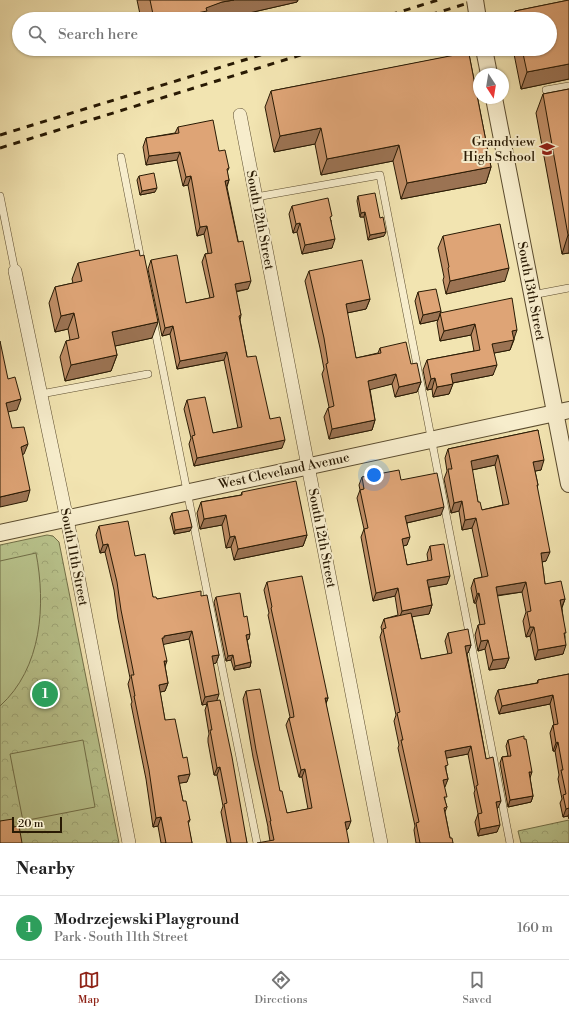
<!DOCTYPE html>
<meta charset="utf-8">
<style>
:root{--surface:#fff;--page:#f2f2f2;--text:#222;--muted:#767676;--line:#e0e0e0;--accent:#8f2418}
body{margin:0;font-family:"Libre Bodoni",serif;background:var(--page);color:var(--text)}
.compass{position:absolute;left:473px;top:68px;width:36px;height:36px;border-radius:50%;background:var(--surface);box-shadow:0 1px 3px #0004;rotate:168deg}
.scale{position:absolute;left:12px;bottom:10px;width:50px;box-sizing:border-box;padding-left:4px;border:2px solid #291a04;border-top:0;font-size:11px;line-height:14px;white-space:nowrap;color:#291a04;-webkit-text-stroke:3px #f7edcc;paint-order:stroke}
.you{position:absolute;left:374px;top:475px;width:14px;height:14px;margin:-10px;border:3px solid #fff;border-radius:50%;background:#1a73e8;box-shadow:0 0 0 6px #1a73e833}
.badge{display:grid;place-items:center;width:26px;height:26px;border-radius:50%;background:var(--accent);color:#fff;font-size:13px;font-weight:700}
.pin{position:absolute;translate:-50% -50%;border:2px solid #fff;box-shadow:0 1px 4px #0006}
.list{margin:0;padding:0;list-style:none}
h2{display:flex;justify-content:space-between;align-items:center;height:52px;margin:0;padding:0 16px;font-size:17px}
h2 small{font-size:13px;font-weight:400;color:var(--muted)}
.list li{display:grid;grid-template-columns:26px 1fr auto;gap:12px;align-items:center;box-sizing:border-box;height:64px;padding:0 16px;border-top:1px solid var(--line)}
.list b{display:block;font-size:15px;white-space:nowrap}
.list p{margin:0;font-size:13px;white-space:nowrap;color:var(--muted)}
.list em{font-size:13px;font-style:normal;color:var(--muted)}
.icon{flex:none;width:22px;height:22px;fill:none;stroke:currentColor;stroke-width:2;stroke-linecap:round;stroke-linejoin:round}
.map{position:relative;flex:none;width:569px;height:843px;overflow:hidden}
.search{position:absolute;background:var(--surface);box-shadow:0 1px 3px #0004;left:12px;right:12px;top:12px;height:44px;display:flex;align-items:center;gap:10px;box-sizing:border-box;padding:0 14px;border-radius:22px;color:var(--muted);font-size:15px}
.sheet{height:116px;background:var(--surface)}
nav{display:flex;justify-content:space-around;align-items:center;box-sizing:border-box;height:56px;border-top:1px solid var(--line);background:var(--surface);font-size:11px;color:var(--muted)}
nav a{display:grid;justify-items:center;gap:2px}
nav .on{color:var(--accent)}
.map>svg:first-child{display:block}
.forest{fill:url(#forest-crowns);stroke:#716f48}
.pitch{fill:#b9c48d;stroke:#716f48}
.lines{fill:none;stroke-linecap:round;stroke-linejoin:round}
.service-casing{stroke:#5b4c2f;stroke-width:8}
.minor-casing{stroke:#5b4c2f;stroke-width:14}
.tertiary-casing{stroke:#5b4c2f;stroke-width:18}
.service{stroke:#f7edcc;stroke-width:7}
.minor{stroke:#f7edcc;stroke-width:13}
.tertiary{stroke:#f7edcc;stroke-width:16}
.rail{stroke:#291a04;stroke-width:3;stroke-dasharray:7 7;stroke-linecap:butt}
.tertiary-bridge-casing{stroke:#5b4c2f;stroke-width:18;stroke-linecap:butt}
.tertiary-bridge{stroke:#f7edcc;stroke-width:16}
.wall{fill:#bf8d65;stroke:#291a04;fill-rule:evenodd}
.shaded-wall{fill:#9b7353;stroke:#291a04}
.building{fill:#dea476;stroke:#291a04;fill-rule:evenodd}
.labels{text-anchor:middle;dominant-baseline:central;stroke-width:4;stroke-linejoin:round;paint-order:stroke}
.poi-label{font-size:13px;fill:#291a04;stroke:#f7edcc;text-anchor:end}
.street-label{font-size:13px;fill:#291a04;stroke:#f7edcc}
</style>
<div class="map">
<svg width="569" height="843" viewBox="0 0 569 843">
<defs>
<pattern id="forest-crowns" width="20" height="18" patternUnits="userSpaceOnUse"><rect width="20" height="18" fill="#b9c48d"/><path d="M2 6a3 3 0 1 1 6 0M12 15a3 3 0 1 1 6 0" fill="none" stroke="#9fa878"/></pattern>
</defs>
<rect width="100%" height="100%" fill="#f2e4b1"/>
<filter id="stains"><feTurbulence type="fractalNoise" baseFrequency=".005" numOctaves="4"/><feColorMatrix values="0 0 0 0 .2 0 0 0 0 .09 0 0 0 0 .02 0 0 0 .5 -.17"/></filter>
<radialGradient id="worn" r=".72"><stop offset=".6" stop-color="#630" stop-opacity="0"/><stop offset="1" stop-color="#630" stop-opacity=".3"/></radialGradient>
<g class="forest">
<polygon points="47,535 53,536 59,542 119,843 0,843 0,545"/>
<polygon points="569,820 569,843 521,843 518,831"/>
</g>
<g class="pitch">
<path d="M36,553C46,605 42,668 0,706V561Z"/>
<polygon points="83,740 95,807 23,821 10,754"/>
</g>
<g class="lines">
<g class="service-casing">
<g id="service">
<polyline points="546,90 569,86"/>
<polyline points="121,157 142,265"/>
<polyline points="0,196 15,271"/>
<polyline points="256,197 380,175 510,843"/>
<polyline points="532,295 569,288"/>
<polyline points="153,320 257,843"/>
<polyline points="41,394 148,374"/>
</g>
</g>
<g class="minor-casing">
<g id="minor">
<polyline points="240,115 381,843"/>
<polyline points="15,271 70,534 129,843"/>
</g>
</g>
<g class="tertiary-casing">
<g id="tertiary">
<polyline points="484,49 489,74"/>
<polyline points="494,98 569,484"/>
<polyline points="0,533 569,410"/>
</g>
</g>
<use href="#service" class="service"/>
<use href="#minor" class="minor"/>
<use href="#tertiary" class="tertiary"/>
<g class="rail">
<polyline points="377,19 438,0"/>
<polyline points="417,19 478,0"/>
<polyline points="0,135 280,49"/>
<polyline points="0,148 320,49"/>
</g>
<g class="tertiary-bridge-casing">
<polyline id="tertiary-bridge" points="475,0 478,19"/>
</g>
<use href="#tertiary-bridge" class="tertiary-bridge"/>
</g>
<g class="wall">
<polygon points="137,0 298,0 297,2 249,13 248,17 239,19 141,19"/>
<polygon points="569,0 569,79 521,89 513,49 550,49 550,19 512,19 515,11"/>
<polygon points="445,49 468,49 491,167 486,183 401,199 393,161 321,175 315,144 274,152 265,107 271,91 447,57"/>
<polygon points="569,89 569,253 562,254 536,113 543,94"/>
<polygon points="178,127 219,151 229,168 227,172 229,180 227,187 248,289 236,292 241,315 240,320 247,357 270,419 282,448 194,466 189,444 191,438 184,409 187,400 213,433 238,428 224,360 177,369 170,334 162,336 148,269 151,260 186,303 210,298 202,262 205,254 208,253 204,234 197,236 188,185 183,186 177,160 146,165 143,147 146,138 175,133"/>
<polygon points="139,176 155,192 140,195 137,180"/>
<polygon points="358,196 384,236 368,240 364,217 360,217 357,201"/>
<polygon points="292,206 331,220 332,248 302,254 297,232 293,233 289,214"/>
<polygon points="443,236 505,281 446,294 443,280 444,277 438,248"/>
<polygon points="78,263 152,338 115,346 117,355 111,371 65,381 60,357 66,341 70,340 68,329 55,332 49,303 55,287 73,283 72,279"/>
<polygon points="309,271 370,299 366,309 347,313 356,358 378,353 380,348 411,364 421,382 417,392 395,397 392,384 370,389 375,420 372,430 329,439 324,417 328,408 329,407 322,374 324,369 320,348 305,281"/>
<polygon points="418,292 441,311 438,320 420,324 415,301"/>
<polygon points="440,313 514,338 514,340 510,350 494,353 493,375 453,383 449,394 433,397 432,389 427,390 423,370 427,360 474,351 471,335 440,341 437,323"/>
<path d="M538,430L541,470L535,471L538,485L537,488L546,561L542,562L545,584L565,599L562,608L565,637L563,654L535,660L530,636L526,637L523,621L526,612L522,592L497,596L509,658L505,668L489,670L485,649L478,651L475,635L478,625H480L476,603H474L471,588L474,579L482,577L472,528L462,530L459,511L451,513L444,479L447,471L445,458L448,449ZM495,465L503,505L482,510L478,502L472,470Z"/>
<polygon points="362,477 401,480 441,515 407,523 407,545 403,546 407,565 428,561 427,554 430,546 447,584 429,587 432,605 429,614 412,616 421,659 448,654 445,641 448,633 471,645 468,653 467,653 486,759 498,808 497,808 497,832 478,836 475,822 478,814 474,793 475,790 468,754 446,758 446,770 448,779 444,787 445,801 447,807 445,812 450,838 453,843 416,843 414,830 415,826 398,748 399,745 394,721 396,715 380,637 382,631 381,627 384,619 398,615 395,596 373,601 361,537 364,529 357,498 360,490 359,485"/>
<polygon points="242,492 307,535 303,546 234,560 231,547 226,548 222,525 200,529 197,513 201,502 241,495"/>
<polygon points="172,513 190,531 174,534 170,518"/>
<polygon points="99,526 135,556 153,597 157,599 201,596 219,655 216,663 213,664 216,701 247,843 227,843 221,812 223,806 217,775 214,775 208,742 208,738 209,734 205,710 207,704 202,705 189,639 163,644 165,666 168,683 165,691 160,692 165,720 187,782 179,783 183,801 190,820 188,824 192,843 161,843 158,826 153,827 146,779 131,704 132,702 128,684 130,678 118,619 114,590 105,552 100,553 96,535"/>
<polygon points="267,582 328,698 326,704 348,829 270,841 268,829 268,827 253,757 243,699 246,691 280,791 287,813 308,809 302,777 299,777 286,725 289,718 290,717 268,615 269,613 264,590"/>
<polygon points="216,597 249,639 247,639 251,662 250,667 234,670 231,660 226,661 214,602"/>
<polygon points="569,674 569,819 568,816 563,817 560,803 562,799 558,779 559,775 555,751 553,751 550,733 553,725 554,725 550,704 499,714 495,698 498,690 537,683 538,680"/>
<polygon points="508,740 530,778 533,796 531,802 508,807 500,763 502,757 508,756 506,746"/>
</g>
<g class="shaded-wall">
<polygon points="234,0 298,0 297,2 249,13 248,17 239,19 167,19 222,2"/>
<polygon points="569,64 569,79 521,89 527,72"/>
<polygon points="321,128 315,144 274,152 280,136"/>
<polygon points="399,145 393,161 321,175 327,159"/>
<polygon points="180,152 177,160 146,165 149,156"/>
<polygon points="491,167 486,183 401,199 407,183"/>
<polygon points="191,176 188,185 183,186 186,177"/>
<polygon points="229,180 226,188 225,181"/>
<polygon points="157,188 155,192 140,195 142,191"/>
<polygon points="365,212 364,217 360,217 361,213"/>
<polygon points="300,223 297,232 293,233 296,224"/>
<polygon points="207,226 204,234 197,236 200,227"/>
<polygon points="386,232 384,236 368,240 370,235"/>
<polygon points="568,235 569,235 569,253 562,254"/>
<polygon points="335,239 332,248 302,254 305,245"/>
<polygon points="509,268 505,281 446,294 450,281"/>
<polygon points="251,281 248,289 232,292 235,284"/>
<polygon points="370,299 366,309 342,314 346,304"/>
<polygon points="441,311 438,320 420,324 423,315"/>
<polygon points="74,313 68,329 55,332 61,316"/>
<polygon points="158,322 152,338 106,348 112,332"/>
<polygon points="475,324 471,335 440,341 444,331"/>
<polygon points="173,326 170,334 162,336 165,328"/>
<polygon points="517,330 510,350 489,354 492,344 512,331"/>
<polygon points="227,352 224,360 177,369 180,361"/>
<polygon points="117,355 111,371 65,381 71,365"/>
<polygon points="497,365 493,375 447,384 451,374"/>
<polygon points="396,374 392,384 365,391 368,381"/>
<polygon points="435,378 432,389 427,390 431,379"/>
<polygon points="421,382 417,392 395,397 399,387"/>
<polygon points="453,384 449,394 433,397 437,387"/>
<polygon points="21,399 17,410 3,413 6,403"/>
<polygon points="375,420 372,430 329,439 332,429"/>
<polygon points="285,440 282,448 194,466 197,458"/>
<polygon points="28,444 24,454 17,457 21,447"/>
<polygon points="498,455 495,465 467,471 471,461"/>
<polygon points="544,460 541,470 530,472 533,462"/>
<polygon points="30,490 27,501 0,507 0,497"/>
<polygon points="462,501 459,511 451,513 454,503"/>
<polygon points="444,507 441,515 402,524 405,516"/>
<polygon points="226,515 222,525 200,529 204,519"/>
<polygon points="476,518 472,528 462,530 465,520"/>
<polygon points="192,527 190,531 174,534 175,530"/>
<polygon points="307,535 303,546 234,560 238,549"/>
<polygon points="235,536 231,547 226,548 230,537"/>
<polygon points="410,537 407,545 399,547 402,539"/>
<polygon points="108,544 105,552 100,553 103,545"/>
<polygon points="550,552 546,561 537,563 541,553"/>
<polygon points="450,576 447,584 424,588 427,580"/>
<polygon points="526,582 522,592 492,596 496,587"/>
<polygon points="398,588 395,596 373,601 376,593"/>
<polygon points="479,593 476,603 474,603 477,594"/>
<polygon points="565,599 561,609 560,600"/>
<polygon points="432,605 429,614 399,619 402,611"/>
<polygon points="530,627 534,627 530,636 526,637"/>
<polygon points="192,631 189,639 161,645 162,638 164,636"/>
<polygon points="250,634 249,639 245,640 246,635"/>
<polygon points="488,640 485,649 478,651 481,641"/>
<polygon points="471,645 468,653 462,654 465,646"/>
<polygon points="566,645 563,654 535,660 538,650"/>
<polygon points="219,655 216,663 209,665 212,656"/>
<polygon points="233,655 231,660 226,661 228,656"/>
<polygon points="509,658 505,668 489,670 493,660"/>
<polygon points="164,661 167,661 164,669"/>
<polygon points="251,662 250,667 234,670 235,666"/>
<polygon points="168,683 165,691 156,693 159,685"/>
<polygon points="219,694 216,703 207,702 207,704 202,705 205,697"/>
<polygon points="553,695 550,704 499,714 502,706"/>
<polygon points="325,698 328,698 325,705"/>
<polygon points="558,742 555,751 553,751 556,743"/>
<polygon points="471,746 468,754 442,759 445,751"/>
<polygon points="220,767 217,775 214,775 217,768"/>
<polygon points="305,769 302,777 299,777 301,770"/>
<polygon points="529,772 532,772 530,778 526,779"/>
<polygon points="190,774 187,782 175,784 178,776"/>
<polygon points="448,779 445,787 440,788 443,780"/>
<polygon points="533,796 531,802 508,807 510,800"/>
<polygon points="501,801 498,808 493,809 496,802"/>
<polygon points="569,808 569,814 568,816 563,817 566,809"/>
<polygon points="161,817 158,826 153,827 156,818"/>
<polygon points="351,821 348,829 342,830 345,822"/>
<polygon points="500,825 497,832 478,836 480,829"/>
</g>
<g class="building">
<polygon points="150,0 234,0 222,2 206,8 207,11 167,19 154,19"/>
<polygon points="569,0 569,64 527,72 522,49 550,49 550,19 516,19 515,11"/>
<polygon points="454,49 468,49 491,167 407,183 399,145 327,159 321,128 280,136 271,91 455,55"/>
<polygon points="569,89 569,235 568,235 543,94"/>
<polygon points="213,120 219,151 225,150 229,168 227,169 229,180 225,181 238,242 243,241 251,281 235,284 241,315 239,316 247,357 256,356 270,419 280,417 285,440 197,458 192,436 195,435 187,400 205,397 213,433 242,427 227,352 180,361 173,326 165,328 151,260 177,255 186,303 214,297 205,254 212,253 207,226 200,227 191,176 186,177 180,152 149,156 146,138 179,133 178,127"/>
<polygon points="154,173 157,188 142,191 139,176"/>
<polygon points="375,193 380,218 383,217 386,232 370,235 365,212 361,213 358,196"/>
<polygon points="328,198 332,216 330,217 335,239 305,245 300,223 296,224 292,206"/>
<polygon points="500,224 509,268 450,281 448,268 449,267 443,236"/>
<polygon points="139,250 140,256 144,255 158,322 112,332 117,355 71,365 66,341 79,338 74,313 61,316 55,287 82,281 78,263"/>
<polygon points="362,260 370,299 346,304 356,358 381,353 380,348 406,342 411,364 417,363 421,382 399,387 396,374 368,381 375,420 332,429 328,408 334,406 326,364 328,363 324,338 309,271"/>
<polygon points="436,289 441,311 423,315 418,292"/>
<polygon points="512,298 517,330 512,331 514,340 492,344 497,365 451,374 453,384 437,387 435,378 431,379 427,360 480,350 475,324 444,331 440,313"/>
<polygon points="0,341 8,379 15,377 21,399 6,403 12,428 24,427 28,444 21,447 30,490 0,497"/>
<path d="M538,430L544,460L533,462L538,485H537L550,552L541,553L545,584L561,581L565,599L560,600L566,633H564L566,645L538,650L534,627H530L527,612L531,611L526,582L496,587L509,658L493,660L488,640L481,641L478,625L485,624L479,593L477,594L474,579L488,576L476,518L465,520L462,501L454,503L448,469H452L448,449ZM498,455L509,504L482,510L480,502H478L471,461Z"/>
<polygon points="399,470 401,480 437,473 444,507 405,516 410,537 402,539 407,565 432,560 430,546 444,544 450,576 427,580 432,605 402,611 398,588 376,593 364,529 368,528 360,490 364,489 362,477"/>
<polygon points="296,481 307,535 238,549 235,536 230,537 226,515 204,519 201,502 242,495 242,492"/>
<polygon points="188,510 192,527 175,530 172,513"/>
<polygon points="128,521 135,556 145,554 153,597 156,597 157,599 201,591 201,596 207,595 219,655 212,656 219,694 205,697 192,631 164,636 164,638 162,638 167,661 164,661 168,683 159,685 165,720 175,719 183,758 187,757 190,774 178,776 183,801 186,801 190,820 188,821 192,843 165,843 166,843 161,817 156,818 149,770 134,696 135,696 131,675 134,675 121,610 117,582 108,544 103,545 99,526"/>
<polygon points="302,576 328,698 325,698 351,821 345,822 349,843 257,843 274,840 270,821 271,821 256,750 246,691 260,689 280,791 282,791 287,813 312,808 305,769 301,770 289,718 294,717 293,710 271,608 272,607 267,582"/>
<polygon points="240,593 244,617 247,616 250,634 246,635 251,662 235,666 233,655 228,656 216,597"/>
<polygon points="411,613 421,659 452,653 448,633 468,629 471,645 465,646 486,759 493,757 501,801 496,802 500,825 480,829 478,814 482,813 476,786 478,785 471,746 445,751 448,765 445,766 448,779 443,780 447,797 444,797 447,807 444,808 450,838 452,838 453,843 420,843 416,823 419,822 401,740 403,740 397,713 400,712 383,629 386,628 384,619"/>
<polygon points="569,674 569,808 566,809 563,795 566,794 561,770 563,770 558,742 556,743 553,725 558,724 553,695 502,706 498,690 538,683 538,680"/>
<polygon points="220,700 232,757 247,843 231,843 224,804 227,803 220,767 217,768 211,735 210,730 212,730 207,702"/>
<polygon points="524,736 524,739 526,739 532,772 529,772 533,796 510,800 502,757 511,756 508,740"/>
<polygon points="13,819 14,827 19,826 22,843 0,843 0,821"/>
</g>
<defs>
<g id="school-bare" transform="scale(1.2)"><path d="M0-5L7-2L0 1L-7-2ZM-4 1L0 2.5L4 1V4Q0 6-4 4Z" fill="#8f2418" stroke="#f7edcc" stroke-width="2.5" paint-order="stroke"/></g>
</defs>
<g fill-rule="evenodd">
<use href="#school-bare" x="547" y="149"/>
</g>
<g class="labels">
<g class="poi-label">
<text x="535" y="142">Grandview<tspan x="535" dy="15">High School</tspan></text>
</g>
<g class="street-label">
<text transform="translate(260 220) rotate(79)">South 12th Street</text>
<text transform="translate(531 291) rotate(79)">South 13th Street</text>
<text transform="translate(284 471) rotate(-12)">West Cleveland Avenue</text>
<text transform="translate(322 538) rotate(79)">South 12th Street</text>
<text transform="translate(74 557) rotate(79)">South 11th Street</text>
</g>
</g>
<rect width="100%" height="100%" filter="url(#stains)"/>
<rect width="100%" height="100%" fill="url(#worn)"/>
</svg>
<svg class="compass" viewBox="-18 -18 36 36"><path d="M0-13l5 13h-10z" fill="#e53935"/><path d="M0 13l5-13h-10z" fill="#767676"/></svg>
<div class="scale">20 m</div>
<div class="you"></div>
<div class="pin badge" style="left:45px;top:694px;background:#2e9e5b">1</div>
<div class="search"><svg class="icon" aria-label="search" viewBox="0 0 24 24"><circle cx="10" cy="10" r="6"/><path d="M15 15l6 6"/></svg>Search here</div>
</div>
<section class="sheet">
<h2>Nearby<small></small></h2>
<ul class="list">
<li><span class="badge" style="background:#2e9e5b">1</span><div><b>Modrzejewski Playground</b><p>Park · South 11th Street</p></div><em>160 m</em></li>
</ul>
</section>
<nav>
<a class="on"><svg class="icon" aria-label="map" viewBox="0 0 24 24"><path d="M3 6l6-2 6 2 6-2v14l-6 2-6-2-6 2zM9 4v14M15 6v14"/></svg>Map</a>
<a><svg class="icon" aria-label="directions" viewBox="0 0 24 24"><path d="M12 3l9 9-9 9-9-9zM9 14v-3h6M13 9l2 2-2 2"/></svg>Directions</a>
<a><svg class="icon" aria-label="saved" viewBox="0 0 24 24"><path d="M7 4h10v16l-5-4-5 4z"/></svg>Saved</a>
</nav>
